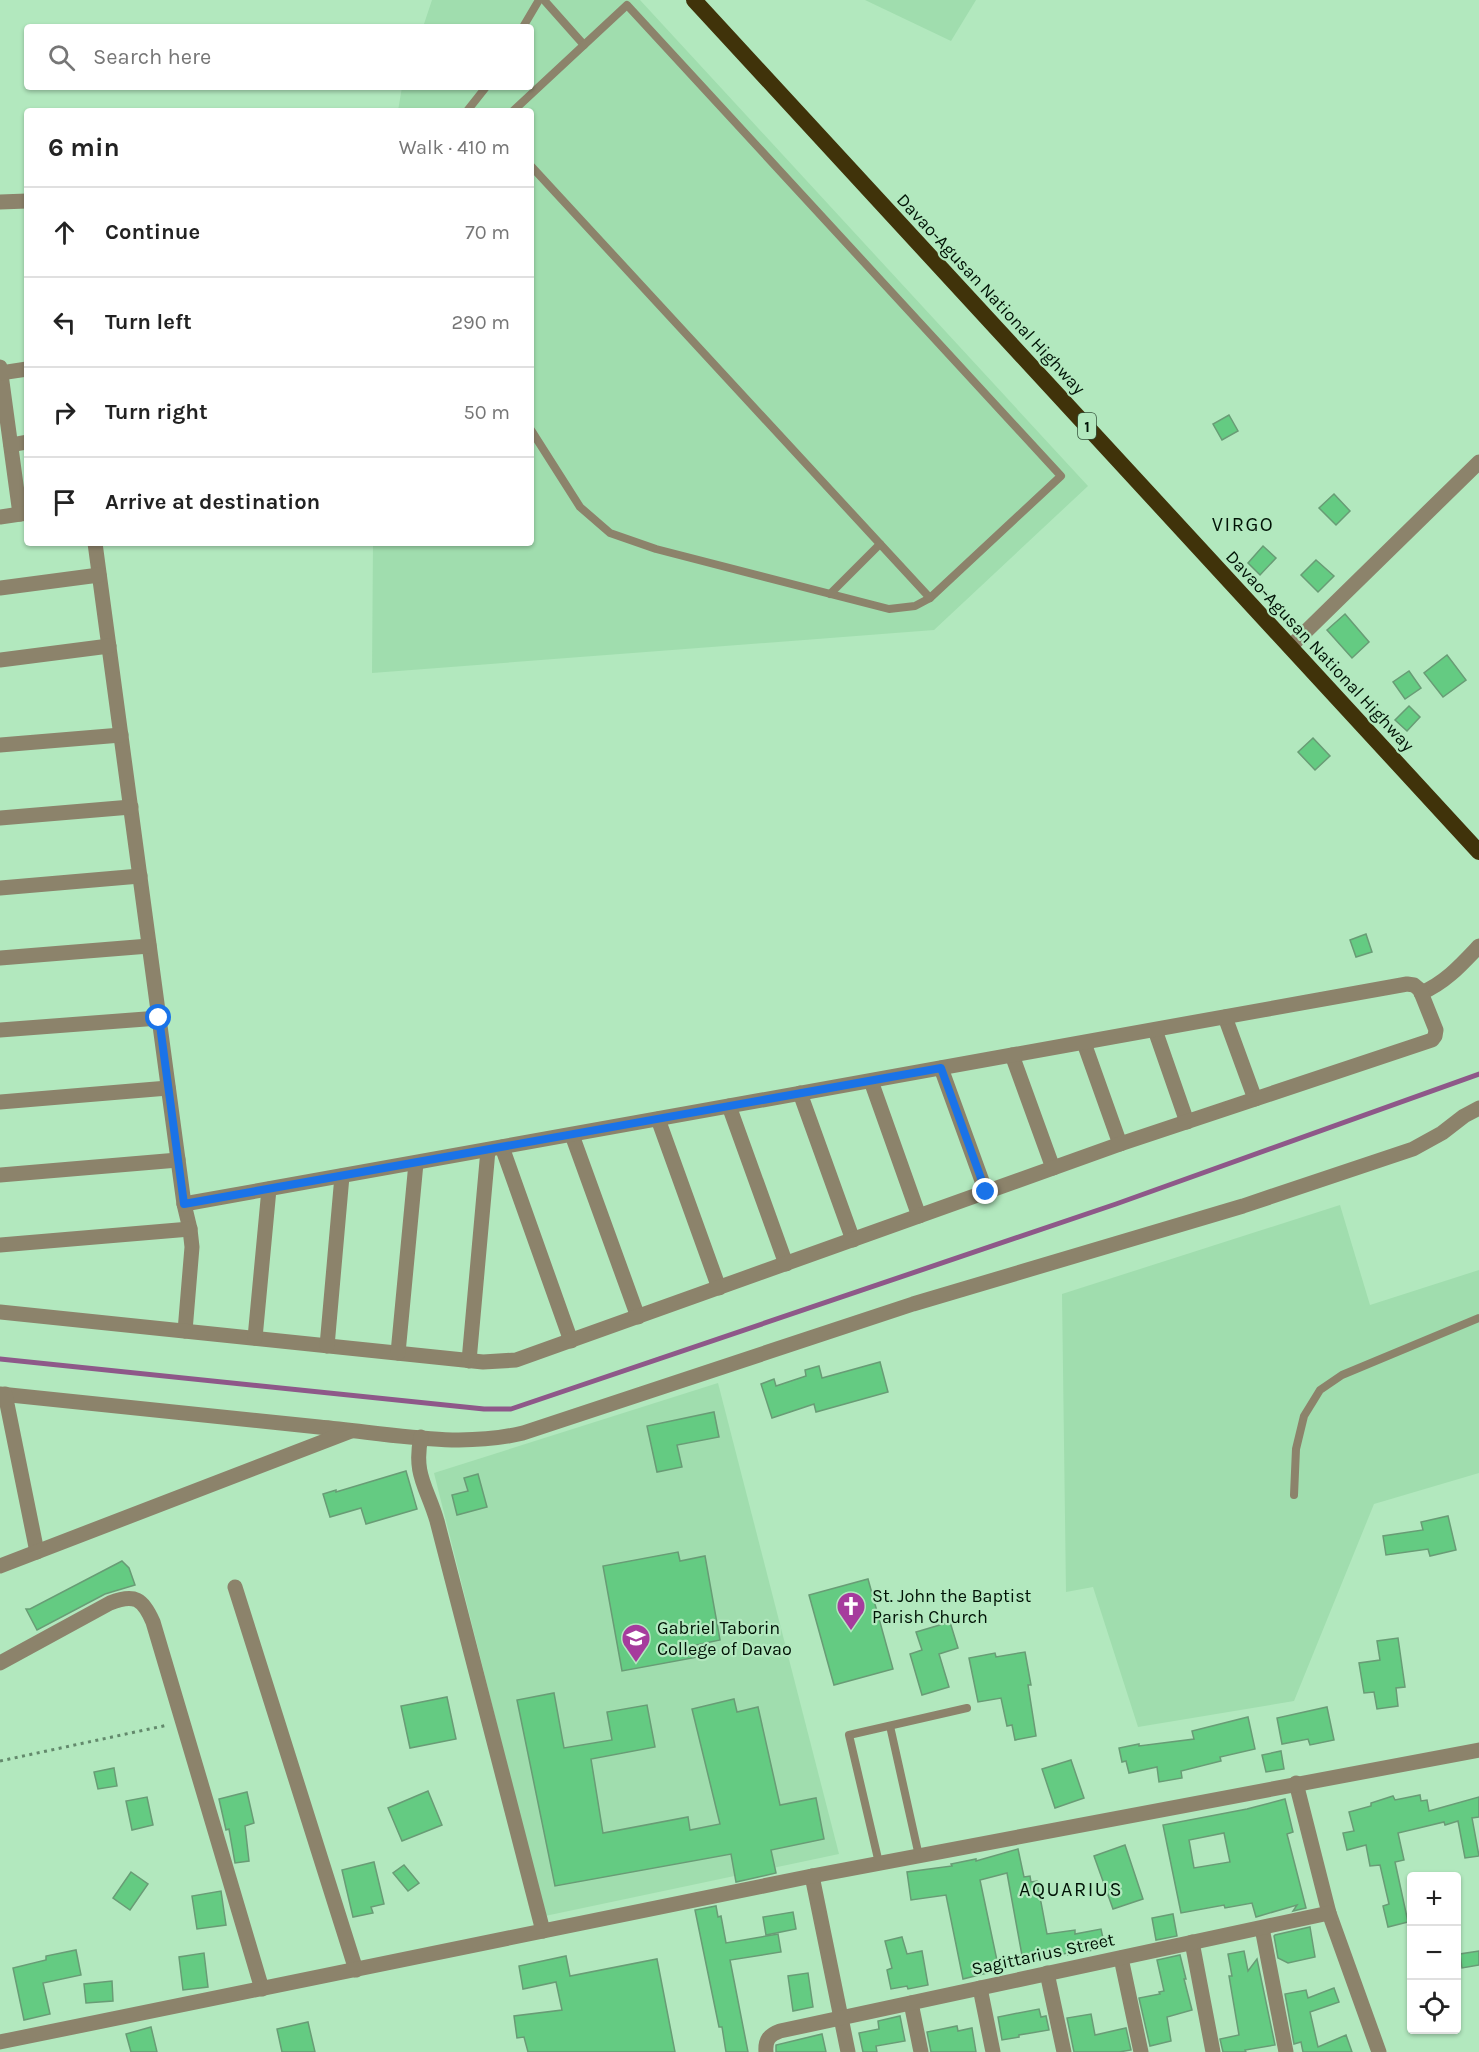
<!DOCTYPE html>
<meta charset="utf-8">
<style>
:root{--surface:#fff;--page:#f2f2f2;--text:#222;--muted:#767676;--line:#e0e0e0}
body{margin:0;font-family:Karla,sans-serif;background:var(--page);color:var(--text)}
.controls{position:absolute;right:18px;bottom:18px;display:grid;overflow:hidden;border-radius:6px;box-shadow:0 2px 4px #0004}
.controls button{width:54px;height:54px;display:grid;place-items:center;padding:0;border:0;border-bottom:2px solid var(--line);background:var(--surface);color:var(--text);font:30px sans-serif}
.stop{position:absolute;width:18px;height:18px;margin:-14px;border:4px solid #1a73e8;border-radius:50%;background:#fff}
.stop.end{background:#1a73e8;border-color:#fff;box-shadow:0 2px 6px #0008}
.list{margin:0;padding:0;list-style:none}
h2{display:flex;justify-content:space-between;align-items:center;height:78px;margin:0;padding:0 24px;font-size:26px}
h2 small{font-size:20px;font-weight:400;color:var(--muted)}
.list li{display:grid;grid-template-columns:39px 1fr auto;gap:18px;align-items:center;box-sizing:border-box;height:90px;padding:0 24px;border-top:2px solid var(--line)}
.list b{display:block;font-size:22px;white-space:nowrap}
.list em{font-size:20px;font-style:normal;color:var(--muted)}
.icon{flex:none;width:33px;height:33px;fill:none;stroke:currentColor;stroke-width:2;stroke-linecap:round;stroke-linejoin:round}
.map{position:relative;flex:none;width:1479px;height:2052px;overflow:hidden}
.search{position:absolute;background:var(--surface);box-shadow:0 2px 4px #0004;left:24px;top:24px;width:510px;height:66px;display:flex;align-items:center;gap:15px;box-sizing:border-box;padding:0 21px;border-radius:6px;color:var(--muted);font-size:22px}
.panel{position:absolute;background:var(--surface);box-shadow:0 2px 4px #0004;left:24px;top:108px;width:510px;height:438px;border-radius:6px}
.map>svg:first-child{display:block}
.built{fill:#a0ddae}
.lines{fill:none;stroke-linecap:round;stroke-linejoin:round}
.stream{stroke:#8e5889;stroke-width:5}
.building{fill:#64cb82;stroke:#689c75;stroke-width:1.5;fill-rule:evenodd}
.path{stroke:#63896c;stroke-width:3;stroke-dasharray:3 4.5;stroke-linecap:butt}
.service{stroke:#8c836b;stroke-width:8}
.minor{stroke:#8c836b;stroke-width:15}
.trunk{stroke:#40330a;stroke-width:16}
.route{stroke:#1a73e8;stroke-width:8}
.labels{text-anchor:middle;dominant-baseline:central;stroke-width:4.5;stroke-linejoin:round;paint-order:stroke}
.shield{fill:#b2e8be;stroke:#36533d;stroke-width:1.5}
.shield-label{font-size:16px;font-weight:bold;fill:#011306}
.street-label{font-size:18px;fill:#011306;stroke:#b2e8be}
.poi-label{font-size:18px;fill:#011306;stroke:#b2e8be;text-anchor:start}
.neighbourhood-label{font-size:20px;letter-spacing:1.5px;fill:#011306;stroke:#b2e8be}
</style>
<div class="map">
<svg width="1479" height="2052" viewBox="0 0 1479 2052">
<rect width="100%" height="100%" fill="#b2e8be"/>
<g class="built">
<polygon points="432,0 640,0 1088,486 934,630 372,673 373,543 531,543 531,111 398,111 402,87 531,87 531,27 423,27"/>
<polygon points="865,0 976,0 951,41"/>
<polygon points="1340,1205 1370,1305 1479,1270 1479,1473 1374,1504 1294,1701 1138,1727 1093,1587 1066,1592 1062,1294"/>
<polygon points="718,1383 839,1854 545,1916 434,1473"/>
</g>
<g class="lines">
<polyline class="stream" points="0,1359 484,1409 511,1409 1116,1204 1479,1074"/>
</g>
<g class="building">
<polygon points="1229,415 1238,431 1222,440 1213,424"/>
<polygon points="1334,494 1350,511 1336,525 1319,508"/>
<polygon points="1263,546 1276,558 1260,575 1248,563"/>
<polygon points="1316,560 1334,576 1318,592 1301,575"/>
<polygon points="1345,614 1369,642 1352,658 1327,630"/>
<polygon points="1447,655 1466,680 1443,697 1424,673"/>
<polygon points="1409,671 1421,688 1405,699 1393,682"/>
<polygon points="1409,706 1420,717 1407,731 1395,720"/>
<polygon points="1313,738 1330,756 1315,770 1298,752"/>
<polygon points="1366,934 1372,952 1356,957 1350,940"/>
<polygon points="880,1362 888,1392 816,1412 814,1404 772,1418 761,1384 774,1379 776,1386 806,1376 805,1370 819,1366 822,1378"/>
<polygon points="714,1412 719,1437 677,1445 682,1467 657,1472 647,1426"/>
<polygon points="406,1471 417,1509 366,1524 361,1508 330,1517 323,1494 336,1490 336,1492"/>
<polygon points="478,1474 487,1507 457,1515 452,1495 468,1491 464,1478"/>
<polygon points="1448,1516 1456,1550 1430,1556 1428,1549 1386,1555 1383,1536 1423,1530 1421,1522"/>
<polygon points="678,1552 680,1561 705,1556 720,1640 696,1645 698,1657 622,1671 603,1566"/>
<polygon points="122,1561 129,1568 135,1585 105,1594 37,1630 26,1609 30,1609"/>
<polygon points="868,1579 893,1669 834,1685 809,1595"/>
<polygon points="950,1622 958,1648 939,1654 949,1687 922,1695 910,1654 922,1650 916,1632"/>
<polygon points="1398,1638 1405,1687 1396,1688 1398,1706 1377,1709 1374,1692 1364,1693 1359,1663 1380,1660 1377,1641"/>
<polygon points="1025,1652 1031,1685 1028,1685 1036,1736 1015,1740 1012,1725 1007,1726 1001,1698 978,1702 969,1658 995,1653 996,1657"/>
<polygon points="554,1693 564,1748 612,1740 607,1712 647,1705 655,1747 591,1759 603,1833 688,1817 690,1830 720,1824 692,1709 734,1699 737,1712 758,1707 780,1805 816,1798 824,1839 771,1850 776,1873 736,1882 731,1854 555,1886 517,1700"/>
<polygon points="447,1697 456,1739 410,1748 401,1706"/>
<polygon points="1327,1707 1334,1740 1310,1745 1308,1739 1282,1744 1277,1718"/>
<polygon points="1248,1717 1255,1749 1220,1757 1221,1761 1181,1771 1182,1778 1159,1782 1157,1767 1129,1773 1126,1761 1122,1762 1119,1748 1139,1744 1139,1746 1194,1739 1192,1731"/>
<polygon points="1281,1751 1284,1769 1266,1772 1262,1755"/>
<polygon points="1071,1760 1084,1798 1055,1808 1042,1769"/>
<polygon points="114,1768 117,1786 98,1789 94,1772"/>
<polygon points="428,1791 442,1825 402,1841 388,1808"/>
<polygon points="247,1792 254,1823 245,1826 249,1861 235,1863 229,1829 226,1830 219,1799"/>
<polygon points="1420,1795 1421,1801 1427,1800 1429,1811 1479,1797 1479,1817 1472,1818 1479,1856 1465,1858 1458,1821 1445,1825 1444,1822 1398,1833 1404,1860 1395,1862 1408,1922 1388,1927 1383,1906 1389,1904 1380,1865 1370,1866 1366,1845 1347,1850 1343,1833 1354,1831 1349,1812 1371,1806 1371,1803 1393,1796 1395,1800"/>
<polygon points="147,1797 153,1825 132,1830 126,1801"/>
<path d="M1285,1799L1293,1832L1287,1834L1306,1908L1293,1911L1297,1905L1256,1917L1252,1903L1225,1908L1224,1905L1181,1913L1163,1825L1247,1809ZM1224,1833L1230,1862L1194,1868L1189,1840Z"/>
<polygon points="1125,1845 1143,1899 1113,1909 1094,1856"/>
<polygon points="1018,1849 1024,1877 1030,1876 1031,1882 1037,1881 1047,1934 1075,1930 1075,1934 1101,1929 1105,1947 1084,1952 1083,1949 1068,1955 1068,1953 1023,1961 1007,1873 980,1880 999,1970 963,1979 946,1895 911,1900 907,1872 952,1866 951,1864 976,1859 976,1861"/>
<polygon points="374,1862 384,1904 371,1907 373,1913 353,1917 342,1870"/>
<polygon points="404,1865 419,1883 408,1891 393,1873"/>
<polygon points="131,1872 148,1884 130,1910 113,1898"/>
<polygon points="221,1891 226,1925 197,1929 192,1896"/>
<polygon points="716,1906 718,1917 721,1916 726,1943 778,1934 781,1952 730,1960 748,2052 726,2052 722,2027 719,2027 695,1910"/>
<polygon points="793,1912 796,1929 766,1935 763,1917"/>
<polygon points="1173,1914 1177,1936 1156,1940 1152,1918"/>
<polygon points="1310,1927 1315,1957 1288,1963 1278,1958 1274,1936 1275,1935"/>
<polygon points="902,1937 907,1954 922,1951 928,1985 908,1989 907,1986 891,1989 887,1970 892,1968 885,1941"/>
<polygon points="76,1950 81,1975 43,1983 50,2014 24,2020 13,1968 46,1960 46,1956"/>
<polygon points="1244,1951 1248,1971 1257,1959 1275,2045 1245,2050 1246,2052 1223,2052 1220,2039 1239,2035 1229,1976 1232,1976 1228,1954"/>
<polygon points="1479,1951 1479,1965 1462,1968 1460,1954"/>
<polygon points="204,1953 208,1987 183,1990 179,1957"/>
<polygon points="1180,1955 1186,1979 1184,1979 1192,2010 1167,2017 1171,2041 1150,2046 1139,1998 1160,1994 1159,1992 1164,1991 1157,1960"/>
<polygon points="566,1956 570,1976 657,1959 675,2052 528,2052 524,2037 517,2038 514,2016 562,2010 556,1982 523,1989 519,1966"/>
<polygon points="808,1973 813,2007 793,2011 788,1976"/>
<polygon points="112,1981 113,2001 86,2003 84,1984"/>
<polygon points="1334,1988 1339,2002 1310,2012 1318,2047 1346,2035 1352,2052 1303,2052 1301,2042 1294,2044 1285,1994 1306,1990 1308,1998"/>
<polygon points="1039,2009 1041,2017 1046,2016 1049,2030 1019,2035 1019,2037 1002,2040 998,2017"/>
<polygon points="1091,2014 1095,2035 1126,2028 1131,2050 1119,2052 1074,2052 1067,2018"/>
<polygon points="900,2016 905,2041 876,2046 877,2052 863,2052 859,2033 879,2029 878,2021"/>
<polygon points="308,2022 315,2052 282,2052 277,2029"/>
<polygon points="957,2026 958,2031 972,2028 976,2052 931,2052 927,2032"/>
<polygon points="151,2027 157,2052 131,2052 126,2034"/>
<polygon points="822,2034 826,2052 776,2052 776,2045"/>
</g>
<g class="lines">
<polyline class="path" points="0,1761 168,1725"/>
<g class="service">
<polyline points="544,0 584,45"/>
<polyline points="523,27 539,0"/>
<polyline points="467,111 486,87"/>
<polyline points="513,111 627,5 1061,476 930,598 915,606 889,609 656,549 610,533 580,507 531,430"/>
<polyline points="531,166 930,598"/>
<polyline points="830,594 880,544"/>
<polyline points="1294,1495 1296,1449 1304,1416 1320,1390 1342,1375 1479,1318"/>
<polyline points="890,1726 919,1856"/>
<polyline points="879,1863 849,1735 967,1708"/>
</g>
<g class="minor">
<polyline points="0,202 27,201"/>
<polyline points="0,367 20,514"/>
<polyline points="0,373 27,369"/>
<polyline points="11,445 27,442"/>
<polyline points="0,517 27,513"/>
<polyline points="95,543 184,1204 190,1229 192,1247 185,1331"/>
<polyline points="0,588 99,575"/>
<polyline points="1290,647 1479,462"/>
<polyline points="0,660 109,646"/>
<polyline points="0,745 121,735"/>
<polyline points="0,818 131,807"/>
<polyline points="0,888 140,876"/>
<polyline points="0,958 149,946"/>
<path d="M1421,993C1445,983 1461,965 1479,946"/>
<polyline points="1225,1017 1255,1099"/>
<polyline points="0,1030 159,1018"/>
<polyline points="1155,1030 1187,1122"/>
<polyline points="1084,1043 1120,1144"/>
<polyline points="1012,1055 1053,1168"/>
<polyline points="941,1068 986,1192"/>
<polyline points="871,1081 919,1216"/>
<polyline points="800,1093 853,1240"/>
<polyline points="0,1102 168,1088"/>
<polyline points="729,1106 786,1264"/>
<polyline points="658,1119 719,1288"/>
<polyline points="572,1135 638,1317"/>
<polyline points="502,1147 571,1341"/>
<polyline points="0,1175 178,1160"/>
<polyline points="0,1245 190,1229"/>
<polyline points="0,1312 483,1362 516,1360 1120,1144 1432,1040 1435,1036 1436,1030 1420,990 1414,985 1407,984 184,1204"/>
<polyline points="255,1338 269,1189"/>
<polyline points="327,1346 342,1176"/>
<polyline points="398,1353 416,1163"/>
<polyline points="469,1361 488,1150"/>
<path d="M0,1394C106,1405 212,1416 319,1427C386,1433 457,1449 523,1433L913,1304L1243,1206L1413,1149L1442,1133L1464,1116L1479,1108"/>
<polyline points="5,1394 37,1552"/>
<path d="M421,1437C413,1474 427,1487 437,1521L543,1931"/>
<polyline points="0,1566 351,1431"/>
<polyline points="235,1587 356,1970"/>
<path d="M0,1663L110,1603C135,1593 143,1599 153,1622L262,1989"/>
<polyline points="1296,1783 1329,1913 1379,2052"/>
<polyline points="812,1876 848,2052"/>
<polyline points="1262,1928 1286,2052"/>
<polyline points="1192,1942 1213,2052"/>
<polyline points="1121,1958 1141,2052"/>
<polyline points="1047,1973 1064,2052"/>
<polyline points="980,1988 993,2052"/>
<polyline points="911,2003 921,2052"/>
<polyline points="0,2042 812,1876 1479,1750"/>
<path d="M766,2052C765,2040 769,2035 780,2031L1329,1913"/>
</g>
<polyline class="trunk" points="694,0 1479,852"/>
</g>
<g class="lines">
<polyline class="route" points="159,1018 184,1204 941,1068 986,1192"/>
</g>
<defs>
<g id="church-pin" transform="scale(1.5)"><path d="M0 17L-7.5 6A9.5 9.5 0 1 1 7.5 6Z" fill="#a63c9d" stroke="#b2e8be"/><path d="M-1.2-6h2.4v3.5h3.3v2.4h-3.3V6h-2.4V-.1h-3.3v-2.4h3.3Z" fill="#fff"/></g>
<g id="university-pin" transform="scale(1.5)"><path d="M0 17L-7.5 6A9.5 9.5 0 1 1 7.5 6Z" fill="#a63c9d" stroke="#b2e8be"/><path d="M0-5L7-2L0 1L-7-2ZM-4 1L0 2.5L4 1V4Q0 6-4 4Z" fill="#fff"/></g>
</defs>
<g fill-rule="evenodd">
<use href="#church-pin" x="851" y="1606"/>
<use href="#university-pin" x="636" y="1638"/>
</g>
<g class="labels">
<rect class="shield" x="1078" y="413" width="18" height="26" rx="4.5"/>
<g class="shield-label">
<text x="1087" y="426">1</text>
</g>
<g class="street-label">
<text transform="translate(991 294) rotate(47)">Davao-Agusan National Highway</text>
<text transform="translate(1320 651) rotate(47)">Davao-Agusan National Highway</text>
<text transform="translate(1043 1954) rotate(-12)">Sagittarius Street</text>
</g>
<g class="poi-label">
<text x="872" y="1596">St. John the Baptist<tspan x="872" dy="21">Parish Church</tspan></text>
<text x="657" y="1628">Gabriel Taborin<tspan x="657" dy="21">College of Davao</tspan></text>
</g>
<g class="neighbourhood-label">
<text x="1243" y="524">VIRGO</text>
<text x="1071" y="1889">AQUARIUS</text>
</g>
</g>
</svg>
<div class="controls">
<button>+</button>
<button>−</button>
<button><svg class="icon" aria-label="locate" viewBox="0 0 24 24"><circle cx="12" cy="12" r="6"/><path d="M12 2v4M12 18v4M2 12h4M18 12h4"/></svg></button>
</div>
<div class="stop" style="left:159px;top:1018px"></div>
<div class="stop end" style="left:986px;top:1192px"></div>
<div class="search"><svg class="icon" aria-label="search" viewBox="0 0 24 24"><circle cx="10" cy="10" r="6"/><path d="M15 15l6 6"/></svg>Search here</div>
<section class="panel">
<h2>6 min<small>Walk · 410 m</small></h2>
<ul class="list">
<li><svg class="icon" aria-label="ahead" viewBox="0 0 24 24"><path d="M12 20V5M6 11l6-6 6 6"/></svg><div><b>Continue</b></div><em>70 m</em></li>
<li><svg class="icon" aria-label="left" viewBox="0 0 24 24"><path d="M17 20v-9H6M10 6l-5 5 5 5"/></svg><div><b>Turn left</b></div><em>290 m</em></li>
<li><svg class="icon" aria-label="right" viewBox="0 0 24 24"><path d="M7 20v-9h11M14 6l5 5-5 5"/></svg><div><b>Turn right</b></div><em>50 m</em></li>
<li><svg class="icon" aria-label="arrive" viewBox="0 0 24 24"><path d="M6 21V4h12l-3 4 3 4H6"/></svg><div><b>Arrive at destination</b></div></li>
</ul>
</section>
</div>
